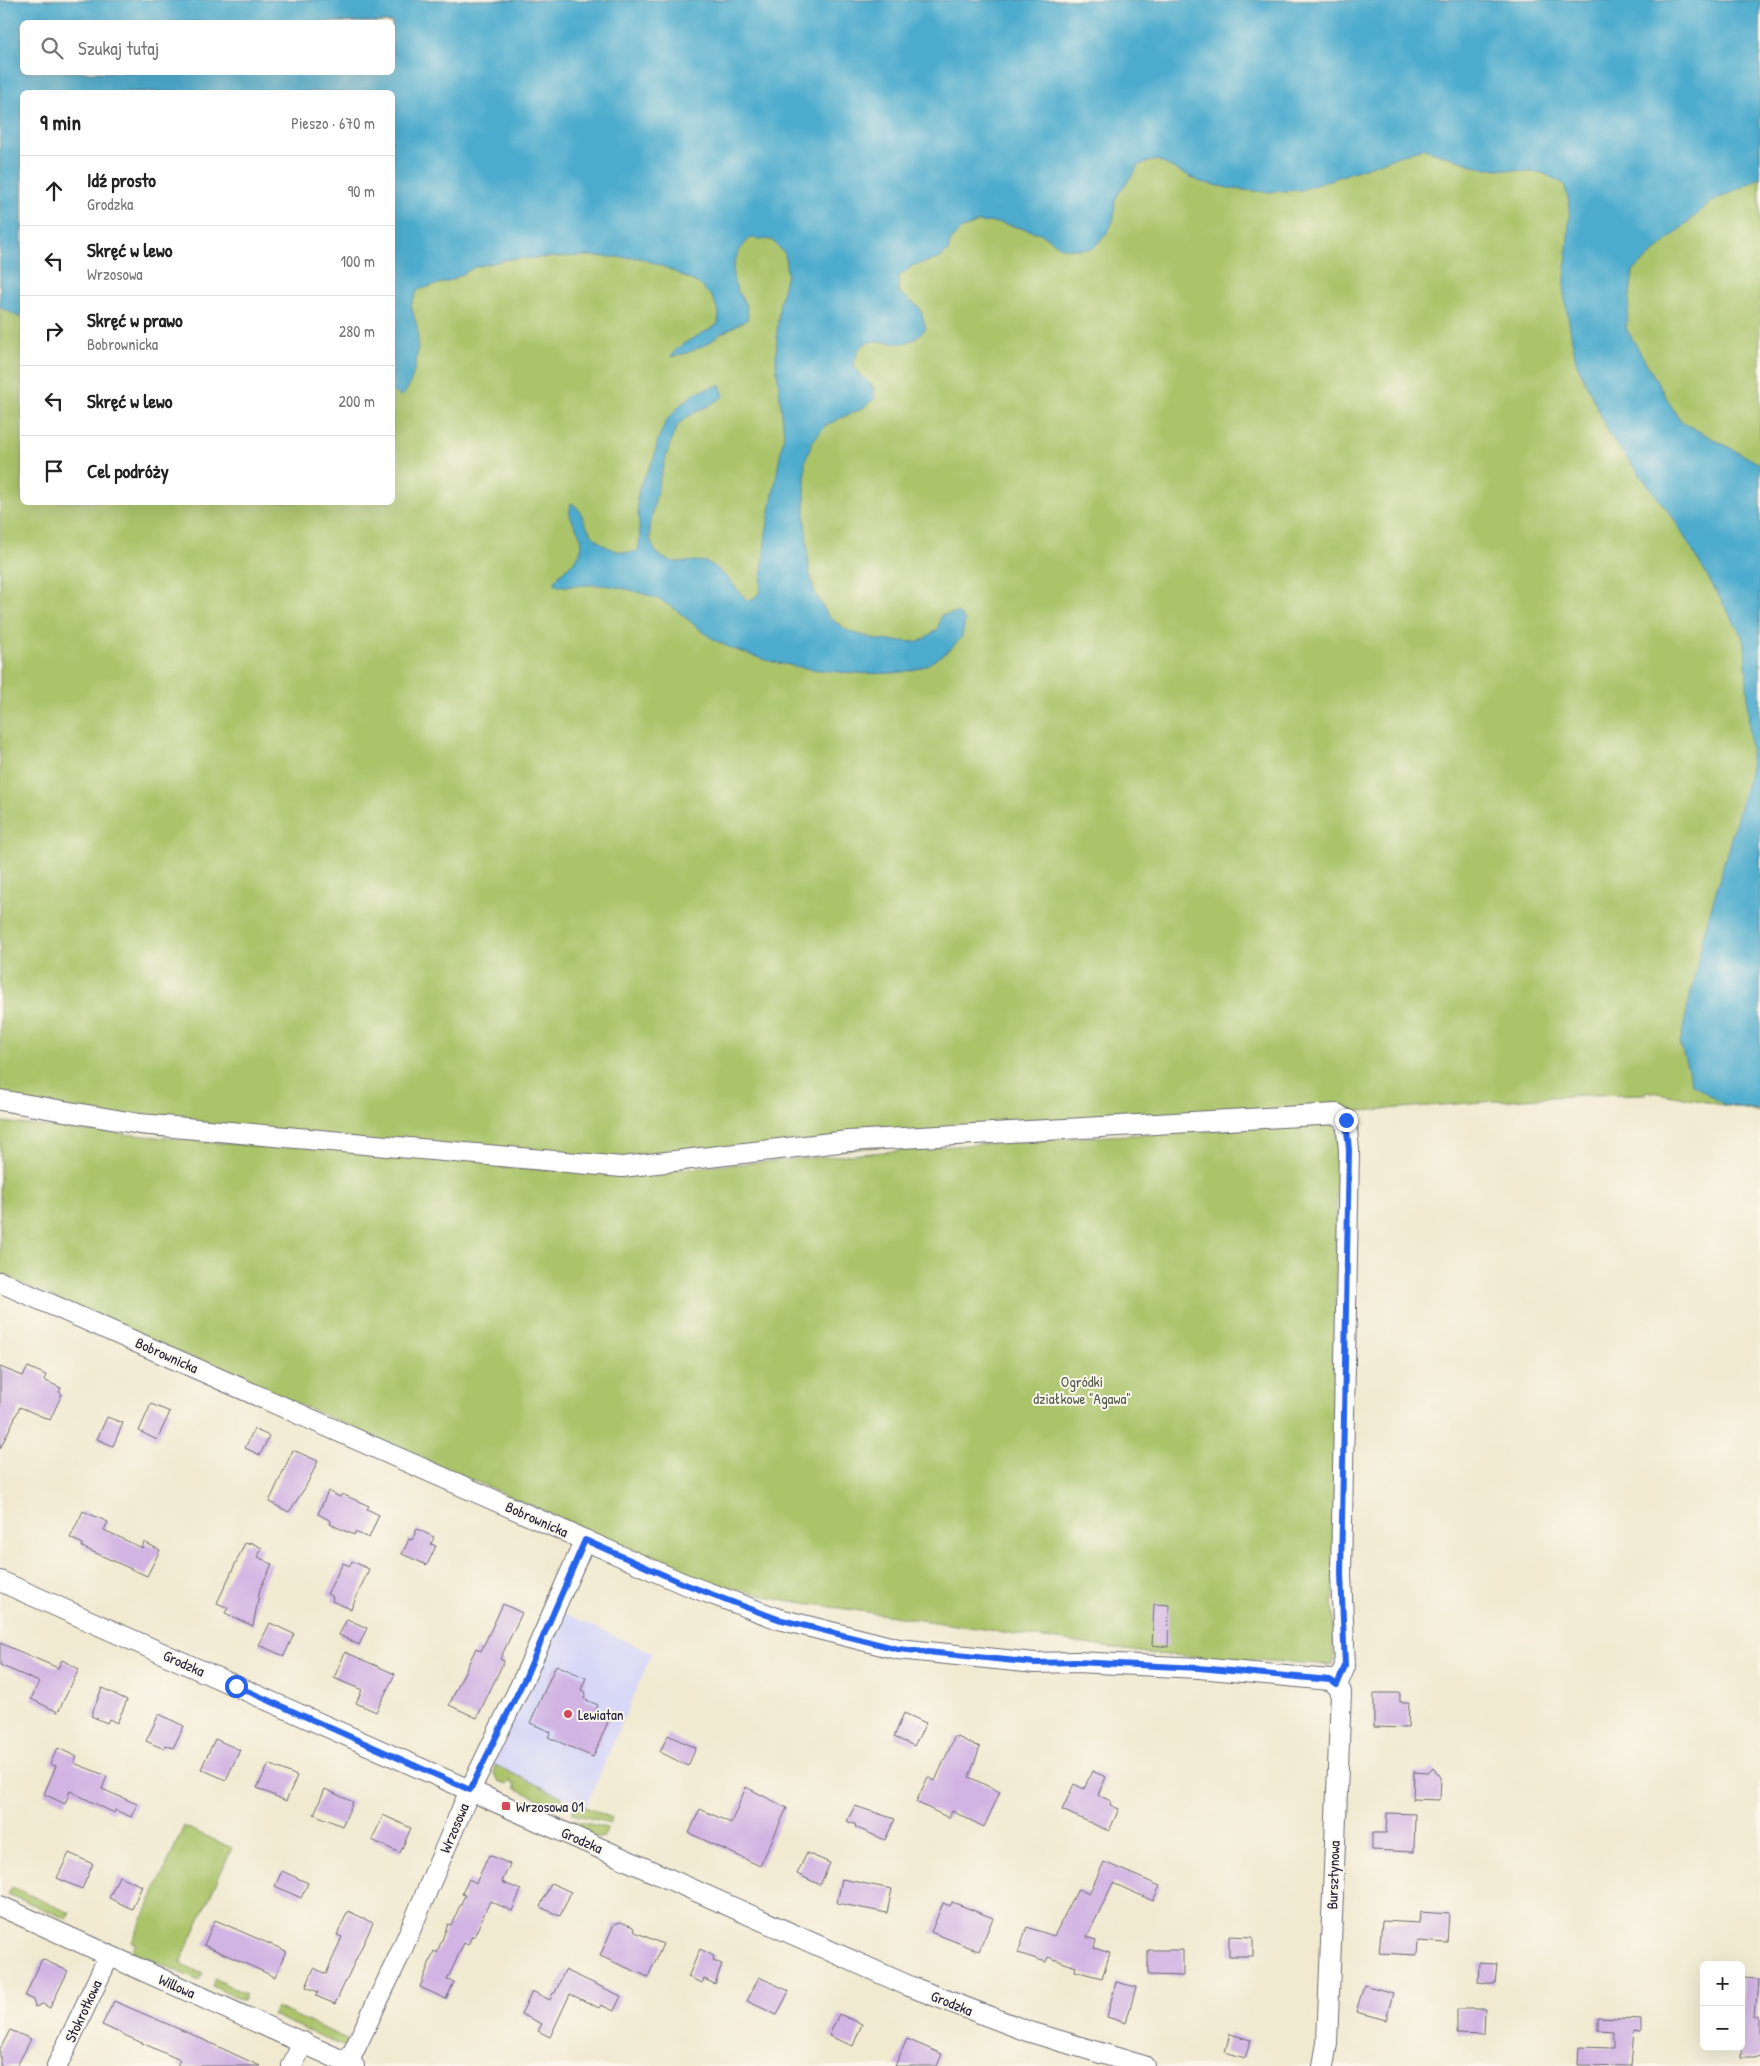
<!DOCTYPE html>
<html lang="pl">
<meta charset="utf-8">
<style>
:root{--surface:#fff;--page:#f2f2f2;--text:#222;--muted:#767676;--line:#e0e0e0}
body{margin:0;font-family:"Patrick Hand",sans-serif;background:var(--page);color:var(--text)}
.controls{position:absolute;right:15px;bottom:15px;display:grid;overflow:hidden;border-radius:8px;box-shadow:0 5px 20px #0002}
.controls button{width:45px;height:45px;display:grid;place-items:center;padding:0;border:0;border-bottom:1px solid var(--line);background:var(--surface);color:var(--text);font:25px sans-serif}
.stop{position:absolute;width:15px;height:15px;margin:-11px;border:4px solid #2563eb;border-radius:50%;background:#fff}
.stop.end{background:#2563eb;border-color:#fff;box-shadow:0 1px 5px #0008}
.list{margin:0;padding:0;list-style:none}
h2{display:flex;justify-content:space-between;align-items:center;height:65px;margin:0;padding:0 20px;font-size:21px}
h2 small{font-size:16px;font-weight:400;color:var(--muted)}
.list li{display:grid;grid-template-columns:32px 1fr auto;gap:15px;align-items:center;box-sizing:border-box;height:70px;padding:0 20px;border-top:1px solid var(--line)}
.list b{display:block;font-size:19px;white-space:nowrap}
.list p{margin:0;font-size:16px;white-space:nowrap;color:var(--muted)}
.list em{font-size:16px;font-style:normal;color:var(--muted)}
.icon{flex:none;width:28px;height:28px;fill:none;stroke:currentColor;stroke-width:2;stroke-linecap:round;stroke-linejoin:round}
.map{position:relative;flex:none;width:1760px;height:2066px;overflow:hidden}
.search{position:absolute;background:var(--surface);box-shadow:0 5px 20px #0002;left:20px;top:20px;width:375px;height:55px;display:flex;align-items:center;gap:12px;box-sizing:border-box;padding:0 18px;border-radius:8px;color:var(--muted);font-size:19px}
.panel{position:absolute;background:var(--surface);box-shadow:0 5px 20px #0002;left:20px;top:90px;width:375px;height:415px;border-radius:8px}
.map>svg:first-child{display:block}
.built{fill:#d7d7f8}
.green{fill:#abc46a;stroke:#667352;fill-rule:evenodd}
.water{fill:#4eaccd;stroke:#386784;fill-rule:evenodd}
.building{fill:#d1b4e3}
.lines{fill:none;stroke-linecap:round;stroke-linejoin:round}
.minor-casing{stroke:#6a6870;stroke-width:22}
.minor{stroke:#fff;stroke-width:20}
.route{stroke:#2563eb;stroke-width:6}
.poi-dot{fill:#d1495b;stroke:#fbf7ec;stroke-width:2}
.labels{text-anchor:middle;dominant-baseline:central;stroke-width:4;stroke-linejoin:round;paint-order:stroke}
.street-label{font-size:15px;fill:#22223b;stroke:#fbf7ec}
.park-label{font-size:15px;fill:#525b4b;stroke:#fbf7ec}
.poi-label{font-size:15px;fill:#22223b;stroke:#fbf7ec;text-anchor:start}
</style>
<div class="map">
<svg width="1760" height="2066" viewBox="0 0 1760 2066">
<rect width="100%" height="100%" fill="#fbf7ec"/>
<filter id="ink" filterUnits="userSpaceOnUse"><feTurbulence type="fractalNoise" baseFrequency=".02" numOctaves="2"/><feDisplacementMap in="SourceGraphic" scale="10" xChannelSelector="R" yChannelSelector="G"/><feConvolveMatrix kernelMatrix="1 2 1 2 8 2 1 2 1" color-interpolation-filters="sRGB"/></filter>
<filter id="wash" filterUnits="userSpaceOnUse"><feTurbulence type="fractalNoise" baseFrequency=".0096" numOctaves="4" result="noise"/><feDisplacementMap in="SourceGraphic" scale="20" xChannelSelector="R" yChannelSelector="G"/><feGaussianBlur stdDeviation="1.12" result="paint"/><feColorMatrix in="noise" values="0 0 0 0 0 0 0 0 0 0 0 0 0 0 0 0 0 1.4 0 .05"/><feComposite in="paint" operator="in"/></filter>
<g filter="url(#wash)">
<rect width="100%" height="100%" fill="#f1ead1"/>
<polygon class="built" points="562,1612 652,1653 586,1807 492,1764"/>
<g class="green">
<path d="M0,0H1760V1112L1646,1091L1645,1094L1581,1095L930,1142L723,1162L502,1168L628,1173L1016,1141L1337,1124L1333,1665L1153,1654L777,1599L684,1576L629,1553L594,1533L0,1274V1122L261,1147L0,1110ZM22,22H392V72H22ZM22,92H392V502H22Z"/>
<polygon points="495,1765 563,1797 558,1808 515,1788 516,1785 509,1781 507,1784 499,1781 494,1774"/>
<polygon points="576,1803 612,1818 610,1823 572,1814"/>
<polygon points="571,1820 607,1828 604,1837 599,1838 574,1826"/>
<polygon points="184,1826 232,1848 180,1963 203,1974 199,1981 132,1951 136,1944 132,1942"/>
<polygon points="12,1887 70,1913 67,1919 8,1894"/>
<polygon points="215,1979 246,1994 243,2001 212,1986"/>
<polygon points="276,2007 349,2040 345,2047 272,2015"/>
</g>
<path class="water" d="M0,0H1760V178L1710,203L1633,271L1626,328L1680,421L1760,464V1110L1725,1105L1692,1084L1680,1043L1704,933L1751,768L1745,641L1674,519L1611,437L1576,362L1564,294L1570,206L1564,184L1543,173L1478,167L1422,148L1301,190L1267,192L1233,189L1201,182L1157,160L1138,165C1133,178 1120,187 1115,201C1114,206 1115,212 1114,217C1111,231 1102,239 1092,249H1070L1061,247L1040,233L1001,223L978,222L960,230L951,240L948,251L939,259L914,265L899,276L898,292L920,308L926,328C899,361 880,328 860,348C857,352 855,361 853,366L860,375L873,386L875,398L863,408L826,425L812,442L805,462V520L809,571L815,593L829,617L848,631L878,640L919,642L938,629L941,615L958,613L965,621C964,626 963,631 962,636C957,646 931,664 920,668C882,681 782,669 745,653C733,649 720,644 710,637C692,625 676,606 655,598C637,591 618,586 599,585C584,584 569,588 554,585C558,568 580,566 582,544C582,534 572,524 570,514C569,511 571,506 571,503C581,508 581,516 586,525C595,543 617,557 638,551L640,538L637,499L640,485L654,458L658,440L666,421L681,404L697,392L720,385L724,396C711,407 690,412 679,424C669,435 648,521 650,537C650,542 655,551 658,554C675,568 686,559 705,562C719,565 737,590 747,600L755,598L760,591L766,533L784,434L776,362L777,330L780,302L787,274L785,254L772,240L750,238C737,251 728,269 736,287C742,301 748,302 748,319L722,333L707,344L687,353L671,357C675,344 706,333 718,324L719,313L712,297L699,284L669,269L640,258L586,256L509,259L475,267L452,280L418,290L411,305C413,315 418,326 418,336C419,353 413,387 401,397L392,391V92H22V317H19L0,307ZM22,22H392V72H22Z"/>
<g id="blocks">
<g class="building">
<polygon points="0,1367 23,1376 28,1367 46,1375 44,1380 61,1388 59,1392 62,1394 50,1420 20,1407 0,1449"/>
<polygon points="151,1404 170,1412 157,1440 139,1431"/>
<polygon points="107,1417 123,1423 113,1446 97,1439"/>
<polygon points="254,1429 269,1436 260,1455 245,1448"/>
<polygon points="293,1450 318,1461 305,1488 289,1512 269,1502"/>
<polygon points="328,1491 340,1497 342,1494 369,1506 367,1509 379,1515 369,1538 355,1532 354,1535 330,1524 331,1521 318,1514"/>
<polygon points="83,1511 108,1522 104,1530 142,1548 144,1542 160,1550 147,1576 82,1547 83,1544 70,1538"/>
<polygon points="417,1529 434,1537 431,1544 436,1546 427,1565 402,1554 409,1539 412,1540"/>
<polygon points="250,1542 262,1548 258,1557 272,1564 260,1589 253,1626 225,1613 228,1608 217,1603 245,1543 249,1544"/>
<polygon points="352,1561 369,1569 351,1609 332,1601 333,1597 327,1594 343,1563 350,1566"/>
<polygon points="503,1604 522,1613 500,1659 504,1661 477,1718 449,1705 476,1648 481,1651"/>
<polygon points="1154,1604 1169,1605 1168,1647 1152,1645"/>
<polygon points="347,1619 367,1628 359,1645 339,1635"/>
<polygon points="270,1623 294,1634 284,1656 259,1645"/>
<polygon points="0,1643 58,1668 62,1660 79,1669 58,1712 31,1699 39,1682 0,1665"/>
<polygon points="345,1652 395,1674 376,1712 356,1703 362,1690 334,1678"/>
<polygon points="556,1665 586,1678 581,1690 586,1692 584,1699 598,1705 595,1711 610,1717 593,1757 548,1737 551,1732 530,1723"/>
<polygon points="102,1688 127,1700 117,1723 109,1719 107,1723 91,1716"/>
<polygon points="1374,1693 1400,1693 1400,1702 1409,1702 1408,1728 1374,1727"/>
<polygon points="904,1713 926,1723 914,1746 894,1737"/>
<polygon points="159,1714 184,1726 173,1748 165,1745 164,1749 146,1741"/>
<polygon points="668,1735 696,1748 688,1766 660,1752"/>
<polygon points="955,1736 980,1747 969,1777 1000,1792 984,1827 952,1811 949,1818 916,1802 928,1777 935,1781"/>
<polygon points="215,1739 240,1750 226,1780 201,1769"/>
<polygon points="58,1748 77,1757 74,1763 107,1776 102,1789 137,1804 131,1817 115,1810 114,1813 70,1791 65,1804 44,1794 56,1766 50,1764"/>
<polygon points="269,1764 297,1776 286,1801 257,1788"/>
<polygon points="1433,1768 1441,1777 1440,1800 1413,1799 1414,1772 1428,1773"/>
<polygon points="1092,1771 1106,1777 1098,1795 1111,1801 1110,1805 1119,1809 1109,1831 1062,1810 1074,1784 1084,1789"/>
<polygon points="746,1787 787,1808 760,1866 689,1833 700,1809 731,1823"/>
<polygon points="325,1789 353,1802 342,1826 314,1814"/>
<polygon points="855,1806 895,1819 885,1840 855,1827 856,1825 847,1821"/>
<polygon points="1387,1813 1415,1814 1414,1852 1372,1850 1372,1833 1386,1833"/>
<polygon points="383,1815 411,1828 400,1853 372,1840"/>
<polygon points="69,1853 93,1864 82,1889 57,1878"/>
<polygon points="807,1853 830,1863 820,1885 797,1874"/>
<polygon points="489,1855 510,1864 502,1882 521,1890 512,1911 490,1901 474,1937 472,1936 468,1945 464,1943 447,1980 454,1982 446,1999 420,1987 434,1951 437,1953 448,1924 451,1925 465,1895 462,1894 469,1879 476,1883"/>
<polygon points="1104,1862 1160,1886 1153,1901 1113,1883 1087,1937 1096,1940 1094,1948 1110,1953 1102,1978 1075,1971 1076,1967 1048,1957 1046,1962 1018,1953 1027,1927 1054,1936 1078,1889 1089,1894"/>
<polygon points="282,1871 308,1883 301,1898 275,1886"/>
<polygon points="119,1876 142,1886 132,1909 109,1898"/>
<polygon points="842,1879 892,1889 887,1913 837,1903"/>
<polygon points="551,1883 571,1892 560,1916 540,1907"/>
<polygon points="952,1902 993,1918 979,1951 931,1932 943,1903 950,1906"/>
<polygon points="348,1911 373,1923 335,2004 316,1996 318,1992 306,1987 314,1968 326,1974 342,1937 337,1935"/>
<polygon points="1420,1912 1449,1914 1447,1943 1418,1941 1417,1955 1379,1953 1382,1921 1419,1923"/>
<polygon points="215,1920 286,1951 275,1977 204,1945"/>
<polygon points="621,1922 633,1927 635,1932 663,1944 648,1977 600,1956 614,1924"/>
<polygon points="1229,1936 1253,1937 1253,1956 1229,1956"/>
<polygon points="700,1949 714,1956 713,1961 722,1964 715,1984 704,1979 702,1983 688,1977"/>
<polygon points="1148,1950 1183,1950 1183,1976 1148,1975"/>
<polygon points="42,1959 68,1971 50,2008 43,2004 35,2007 33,2000 25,1996"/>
<polygon points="1479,1963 1497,1964 1495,1984 1478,1982"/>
<polygon points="565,1970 621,1996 614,2011 601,2005 599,2008 570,1994 550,2037 538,2031 542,2024 521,2014 532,1991 550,2000 553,1993 555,1993"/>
<polygon points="759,1977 789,1991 777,2015 747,2001"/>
<polygon points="1742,1978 1759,1979 1756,2018 1760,2018 1760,2056 1753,2058 1741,2058"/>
<polygon points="1116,1982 1136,1987 1126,2023 1107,2017"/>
<polygon points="1364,1985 1393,1993 1386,2020 1356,2012"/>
<polygon points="114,2001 193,2035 260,2066 177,2066 180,2060 102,2025"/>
<polygon points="1457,2009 1485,2009 1484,2035 1457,2034"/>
<polygon points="839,2014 862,2024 853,2046 829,2036"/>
<polygon points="1598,2017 1641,2019 1641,2033 1634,2032 1631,2066 1578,2065 1579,2047 1613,2048 1613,2031 1598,2030"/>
<polygon points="10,2030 31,2039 17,2066 0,2066 0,2049"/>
<polygon points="1230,2034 1251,2040 1245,2058 1225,2052"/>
<polygon points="907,2039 942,2054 937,2066 895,2066"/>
</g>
</g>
</g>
<g filter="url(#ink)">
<use href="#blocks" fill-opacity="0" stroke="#6a6870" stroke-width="1"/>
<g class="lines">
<g class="minor-casing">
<g id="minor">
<polyline points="0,1100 140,1124 622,1167 848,1141 1337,1114 1346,1120 1349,1150 1341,1575 1345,1666 1337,1685"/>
<polyline points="0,1282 682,1583 779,1619 898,1649 1035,1663 1076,1662 1199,1668 1330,1680 1337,1685 1341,1692 1327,2043 1323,2066"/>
<polyline points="0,1581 909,1986 1027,2031 1144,2066"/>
<polyline points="0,1906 354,2066"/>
<polyline points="348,2063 400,1954 470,1790 525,1676 585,1540"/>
<polyline points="57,2066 109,1956"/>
<polyline points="292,2066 303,2042"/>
</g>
</g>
<use href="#minor" class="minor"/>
</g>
</g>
<g class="lines" filter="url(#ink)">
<polyline class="route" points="236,1686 470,1790 526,1676 585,1540 682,1583 748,1608 778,1619 898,1649 1035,1663 1076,1662 1199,1668 1330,1680 1337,1685 1345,1666 1341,1574 1349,1150 1346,1120"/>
</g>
<g class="poi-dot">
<circle cx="568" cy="1714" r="5"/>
<rect x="501" y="1801" width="10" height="10" rx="2.5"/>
</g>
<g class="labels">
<g class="street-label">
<text transform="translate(167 1355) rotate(24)">Bobrownicka</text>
<text transform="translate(537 1519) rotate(24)">Bobrownicka</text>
<text transform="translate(184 1663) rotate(24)">Grodzka</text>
<text transform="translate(454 1828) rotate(-67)">Wrzosowa</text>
<text transform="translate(582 1840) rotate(24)">Grodzka</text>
<text transform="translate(1333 1875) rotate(-88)">Bursztynowa</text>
<text transform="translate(177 1986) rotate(24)">Willowa</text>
<text transform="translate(952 2003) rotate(22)">Grodzka</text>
<text transform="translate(83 2011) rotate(-65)">Stokrotkowa</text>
</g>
<g class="park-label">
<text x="1082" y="1381">Ogródki<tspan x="1082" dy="17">działkowe "Agawa"</tspan></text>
</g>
<g class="poi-label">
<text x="578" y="1714">Lewiatan</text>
<text x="516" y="1806">Wrzosowa 01</text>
</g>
</g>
</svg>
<div class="controls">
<button>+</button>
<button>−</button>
</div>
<div class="stop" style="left:236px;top:1686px"></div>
<div class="stop end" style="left:1346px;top:1120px"></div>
<div class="search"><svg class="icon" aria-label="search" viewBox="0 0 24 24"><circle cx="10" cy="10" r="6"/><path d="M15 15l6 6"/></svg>Szukaj tutaj</div>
<section class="panel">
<h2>9 min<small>Pieszo · 670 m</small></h2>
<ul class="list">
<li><svg class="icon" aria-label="ahead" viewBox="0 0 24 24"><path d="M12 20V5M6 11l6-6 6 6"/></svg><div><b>Idź prosto</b><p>Grodzka</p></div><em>90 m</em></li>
<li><svg class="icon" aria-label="left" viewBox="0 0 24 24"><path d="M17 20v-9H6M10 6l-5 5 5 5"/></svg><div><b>Skręć w lewo</b><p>Wrzosowa</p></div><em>100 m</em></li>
<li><svg class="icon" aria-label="right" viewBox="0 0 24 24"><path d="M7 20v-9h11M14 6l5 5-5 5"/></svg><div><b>Skręć w prawo</b><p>Bobrownicka</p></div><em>280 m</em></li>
<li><svg class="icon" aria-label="left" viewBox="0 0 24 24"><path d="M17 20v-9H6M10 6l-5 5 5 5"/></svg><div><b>Skręć w lewo</b></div><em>200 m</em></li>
<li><svg class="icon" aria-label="arrive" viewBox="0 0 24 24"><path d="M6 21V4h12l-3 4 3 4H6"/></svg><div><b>Cel podróży</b></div></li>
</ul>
</section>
</div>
